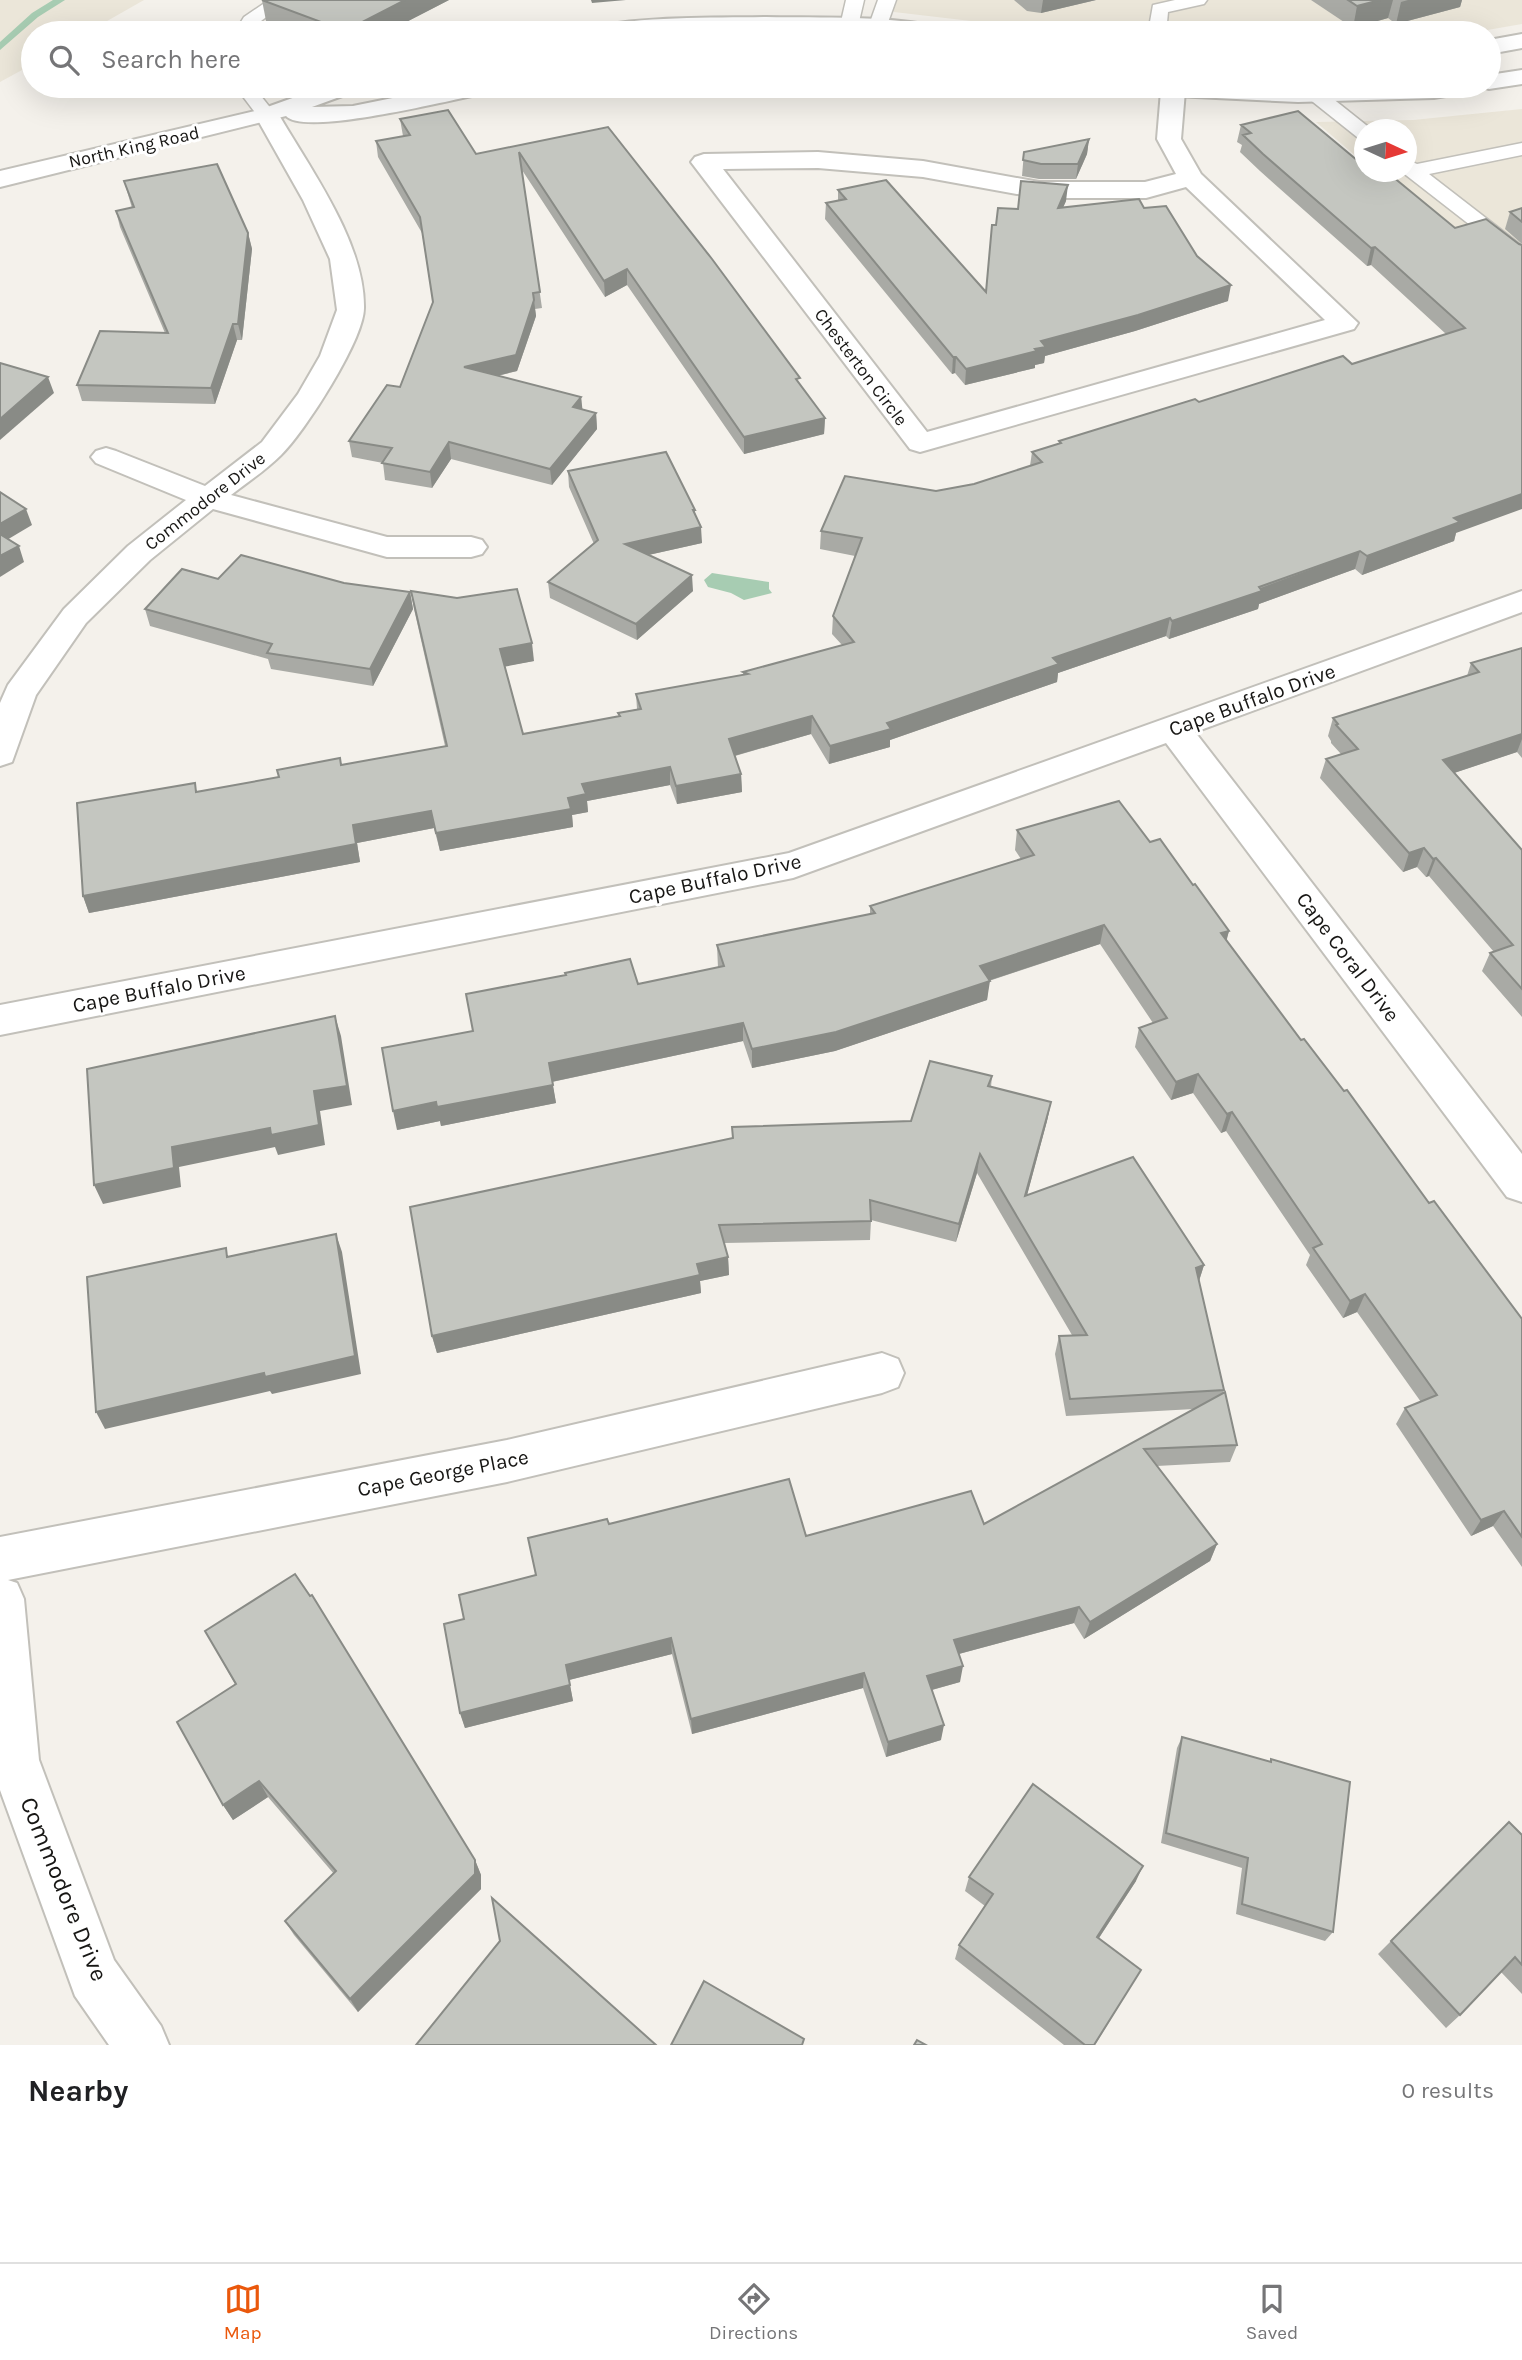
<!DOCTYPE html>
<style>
:root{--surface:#fff;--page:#f6f6f6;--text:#202124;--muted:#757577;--line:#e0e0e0;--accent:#ea580c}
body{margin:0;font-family:Karla,sans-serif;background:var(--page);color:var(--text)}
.compass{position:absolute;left:1354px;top:119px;width:63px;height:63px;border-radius:50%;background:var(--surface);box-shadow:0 7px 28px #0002;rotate:94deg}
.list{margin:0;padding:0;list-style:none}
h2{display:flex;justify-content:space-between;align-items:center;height:91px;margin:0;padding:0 28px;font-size:30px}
h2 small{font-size:23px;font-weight:400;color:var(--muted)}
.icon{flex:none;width:38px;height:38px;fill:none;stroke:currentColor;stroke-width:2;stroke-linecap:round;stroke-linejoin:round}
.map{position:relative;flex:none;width:1522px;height:2045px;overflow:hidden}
.search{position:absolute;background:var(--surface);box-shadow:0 7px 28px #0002;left:21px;right:21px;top:21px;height:77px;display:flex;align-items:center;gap:18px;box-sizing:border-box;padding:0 24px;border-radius:38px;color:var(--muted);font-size:26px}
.sheet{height:217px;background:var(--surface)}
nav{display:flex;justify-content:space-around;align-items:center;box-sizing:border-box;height:98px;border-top:2px solid var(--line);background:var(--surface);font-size:19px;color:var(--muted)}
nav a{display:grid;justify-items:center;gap:4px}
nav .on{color:var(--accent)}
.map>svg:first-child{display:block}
.built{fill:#ebe6d9}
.water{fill:#a7ccb2}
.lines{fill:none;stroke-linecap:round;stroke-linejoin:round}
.stream{fill:#a7ccb2;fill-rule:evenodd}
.service-casing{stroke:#c2c0ba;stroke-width:3}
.minor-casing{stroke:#c2c0ba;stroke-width:4}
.secondary-casing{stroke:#c2c0ba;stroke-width:4}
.service{fill:#fff;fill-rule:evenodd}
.minor{fill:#fff;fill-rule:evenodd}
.secondary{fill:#fff;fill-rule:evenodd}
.wall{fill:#a9aaa5}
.shaded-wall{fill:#898b86}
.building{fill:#c4c6c0;stroke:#898b86;stroke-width:2}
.labels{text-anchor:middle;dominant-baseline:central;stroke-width:6;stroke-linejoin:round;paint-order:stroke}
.far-street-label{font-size:18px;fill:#171614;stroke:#fff}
.street-label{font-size:21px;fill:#171614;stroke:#fff}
.near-street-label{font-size:24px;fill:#171614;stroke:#fff}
</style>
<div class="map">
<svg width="1522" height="2045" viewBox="0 0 1522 2045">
<rect width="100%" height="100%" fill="#f4f1eb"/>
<g class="built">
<polygon points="0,0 144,0 86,33 33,33 33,64 0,82"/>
<polygon points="890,0 1522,0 1522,24 1470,33 1075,33 894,12"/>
<polygon points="1522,109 1522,297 1374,172 1406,172 1406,130 1364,130 1364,163 1316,122 1413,120"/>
</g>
<polygon class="water" points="712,573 769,582 769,589 772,593 744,600 731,593 708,587 704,580"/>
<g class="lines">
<polygon class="stream" points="53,0 65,0 38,17 0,50 0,42 32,13"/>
<g class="service-casing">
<g id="service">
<polygon points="269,0 289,0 257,24 252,33 234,33 244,17"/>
<polygon points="846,0 864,0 858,26 849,31 840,26"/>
<polygon points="878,0 896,0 886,28 877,33 868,28"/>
<polygon points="1175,0 1207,0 1204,4 1168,12 1166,33 1148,33 1153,5"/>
<polygon points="235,86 253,86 276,115 274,119 260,119"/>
<polygon points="1315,88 1322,90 1371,129 1364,130 1364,139 1357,137 1308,98 1306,94 1308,90"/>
<polygon points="1522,143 1522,155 1429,174 1522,246 1522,262 1515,260 1402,172 1406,172 1406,159 1417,164"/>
</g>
</g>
<g class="minor-casing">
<g id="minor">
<path d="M1165,86H1181L1185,91L1181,139L1201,174L1358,323L1354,329L920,452L910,449L691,162L695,157L704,154L818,152L923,161L1039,182H1145L1176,174L1157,139L1161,91ZM818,168L923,177L1039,198H1146L1186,187L1325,320L927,432L723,169Z"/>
<path d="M267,108L276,110L279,115C311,170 365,243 364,308C364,340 304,433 281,455C266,470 248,482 231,495L387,537H471L482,540L487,547L482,554L471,557H387L213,509L150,560L86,623L36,695L12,762L0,766V703L8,685L64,609L128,546L186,500L96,463L91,457L96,451L106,448L116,451L205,486L262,442L298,394L320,356L337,310L330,259L303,200L255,115L258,110Z"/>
<polygon points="1522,591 1522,612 1195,732 1522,1154 1522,1202 1507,1197 1166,743 793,878 0,1035 0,1005 789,853"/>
<polygon points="882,1353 898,1359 904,1373 898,1387 882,1393 507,1482 8,1580 17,1583 24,1599 39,1760 114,1960 161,2026 169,2045 109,2045 75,1996 0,1790 0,1537 507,1440"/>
</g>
</g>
<g class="secondary-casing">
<g id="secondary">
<path d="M766,17C820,18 891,15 943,28L947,33L766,31L585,33L589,28C639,16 714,18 766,17Z"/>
<polygon points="1522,34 1522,48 1489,54 1489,40"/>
<polygon points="1522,70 1522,84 1489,89 1480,86 1489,86 1489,75"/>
<path d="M326,86H360L356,91L312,107L353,106L452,86H498L494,91L486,93C455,99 304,137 286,116L0,187V171L259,110Z"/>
<polygon points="1102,86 1479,86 1475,91 1434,98 1298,102 1114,93 1106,91"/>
</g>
</g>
<use href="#service" class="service"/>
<use href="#minor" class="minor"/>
<use href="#secondary" class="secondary"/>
</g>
<g class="wall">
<polygon points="262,0 449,0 385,33 298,33 266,21"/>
<polygon points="1014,0 1096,0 1041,13 1027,11"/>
<polygon points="1311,0 1462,0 1460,7 1396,24 1388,18 1353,28"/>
<polygon points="400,119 476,154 608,127 825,418 824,434 744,454 627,285 605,297 522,170 542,308 535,309 536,316 517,371 498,376 581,397 582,409 596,413 597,429 552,485 451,459 432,488 385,480 383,463 352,457 349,441 400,387 433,303 422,233 378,157 376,141 403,136"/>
<polygon points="1241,125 1364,172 1455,228 1486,219 1456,533 1454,541 1362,575 1355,569 1259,604 1258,609 1169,639 1166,636 1058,673 1057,682 890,740 890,747 829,764 811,734 735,756 741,774 742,792 677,804 670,785 587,801 588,812 572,815 573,827 440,851 434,828 357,843 360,862 89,913 83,896 197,792 445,746 414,609 411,591 534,661 505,666 523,734 619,717 618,713 637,709 636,694 743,675 743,672 842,645 832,634 833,616 855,556 820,549 821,531 936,491 974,484 1030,466 1032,452 1059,444 1059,441 1199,402 1352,364 1446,334 1371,265 1367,266 1260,171 1240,152 1242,145 1237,142"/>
<polygon points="1089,139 1087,154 1076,179 1039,179 1022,176 1024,152"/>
<polygon points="124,181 248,233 252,249 242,340 237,340 215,404 82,401 77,385 165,333 120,227 116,211 132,208"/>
<polygon points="838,190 986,292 996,225 1018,209 1066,201 1063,207 1144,208 1197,256 1228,301 1135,331 1045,356 1044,363 1035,365 1035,368 965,385 955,373 952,374 825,219 826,203 838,201"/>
<polygon points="1522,208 1522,244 1505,229 1510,212"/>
<polygon points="568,471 695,510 695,516 702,543 648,555 693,591 637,640 550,598 548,582 594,544 569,487"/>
<polygon points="218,579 344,583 410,592 413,609 373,686 271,669 268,659 150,626 145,609"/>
<polygon points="1522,648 1522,758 1517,752 1454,773 1522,850 1522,1017 1482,971 1490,953 1494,952 1429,876 1426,877 1417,867 1403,872 1320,778 1326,759 1341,754 1331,743 1331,741 1328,736 1333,718 1467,676 1471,663"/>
<polygon points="1017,830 1150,842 1193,885 1229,931 1226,940 1301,1040 1429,1203 1522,1319 1522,1567 1493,1526 1471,1536 1396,1424 1405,1408 1421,1402 1357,1312 1343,1318 1306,1265 1310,1255 1226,1131 1221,1133 1193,1093 1171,1100 1135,1047 1139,1028 1153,1023 1100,944 989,981 987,1000 835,1051 752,1068 743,1041 552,1082 556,1103 441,1126 440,1121 397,1130 638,984 718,968 717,945 870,914 870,906 1021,859 1015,850"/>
<polygon points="992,1076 991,1087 1051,1102 1047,1121 1027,1195 1204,1265 1199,1281 1224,1390 1223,1393 1237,1445 1230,1462 1157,1466 1217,1544 1210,1561 1084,1639 1074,1623 959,1654 960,1682 932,1690 941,1740 886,1757 863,1688 692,1734 672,1654 569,1680 573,1701 465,1728 460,1713 464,1619 536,1575 609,1524 806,1536 984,1524 1194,1409 1066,1416 1055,1354 1059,1336 1072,1335 977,1173 956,1242 871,1220 870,1240 724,1243 728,1257 729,1275 700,1281 701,1293 437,1353 432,1336 911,1121"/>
<polygon points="205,1631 475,1860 481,1875 481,1889 358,2012 294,1935 285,1921 334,1874 268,1797 233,1820 223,1805 235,1684"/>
<polygon points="1182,1737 1269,1762 1271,1759 1333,1932 1325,1941 1236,1914 1242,1868 1161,1843 1177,1748"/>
<polygon points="1522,1835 1522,1994 1501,1972 1460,2015 1446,2028 1378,1954 1391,1941"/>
<polygon points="969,1877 1136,1881 1099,1938 1133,1983 1095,2045 1064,2045 955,1959 959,1945 985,1906 965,1891"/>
</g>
<g class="shaded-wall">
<polygon points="405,0 449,0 385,33 346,33 345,31"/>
<polygon points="591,0 626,0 592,3"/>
<polygon points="1043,0 1096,0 1041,13"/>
<polygon points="1380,0 1393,0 1388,18 1353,28 1357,6"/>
<polygon points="1408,0 1462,0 1460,7 1396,24 1401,2"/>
<polygon points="1089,139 1087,154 1076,179 1078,164"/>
<polygon points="1068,185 1066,201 1056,224 1058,208"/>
<polygon points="248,233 252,249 242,340 238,324"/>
<polygon points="1375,247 1371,265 1367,266 1371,248"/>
<polygon points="627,269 627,285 605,297 604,281"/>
<polygon points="1231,285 1228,301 1135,331 1045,356 1044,363 1035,365 1035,368 965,385 966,369 1041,341"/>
<polygon points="534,300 536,316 517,371 466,383 464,367"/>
<polygon points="233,324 237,340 215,404 211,388"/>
<polygon points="953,357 956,357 955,373 952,374"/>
<polygon points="48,377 54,393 0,440 0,419"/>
<polygon points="581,397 583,414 573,407"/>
<polygon points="596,413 597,429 552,485 550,469"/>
<polygon points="825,418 824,434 744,454 744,437"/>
<polygon points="449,442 451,459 432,488 430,472"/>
<polygon points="1522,494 1522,509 1456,533 1454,541 1362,575 1367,556 1454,518"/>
<polygon points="26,509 32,525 0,544 0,524"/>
<polygon points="701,527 702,543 626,560 625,544"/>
<polygon points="19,546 24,562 0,577 0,556"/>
<polygon points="1360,551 1355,569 1259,604 1258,609 1169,639 1172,621"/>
<polygon points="692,575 693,591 637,640 636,624"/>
<polygon points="410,592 413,609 373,686 370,669"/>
<polygon points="1170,618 1166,636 1058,673 1057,682 890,740 890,747 829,764 830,746 1053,658"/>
<polygon points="532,643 534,661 503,667 500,649"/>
<polygon points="812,716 811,734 730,757 729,739"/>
<polygon points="1522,734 1522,739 1517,752 1436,779 1443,760"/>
<polygon points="670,767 670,785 587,801 588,812 572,815 573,827 440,851 436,833 568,798 582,784"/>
<polygon points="741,774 742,792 677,804 676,786"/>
<polygon points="431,811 434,828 357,843 360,862 89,913 83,896 353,825"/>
<polygon points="1424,848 1417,867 1403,872 1409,853"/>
<polygon points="1436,858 1429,876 1426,877 1433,859"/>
<polygon points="1104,925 1100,944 978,984 980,966"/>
<polygon points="1229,931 1224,950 1221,933"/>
<polygon points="990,981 987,1000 835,1051 752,1068 752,1049"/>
<polygon points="335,1016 341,1036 352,1105 320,1111 325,1145 278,1155 275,1147 179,1167 181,1187 103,1204 94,1185 172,1147 314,1091"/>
<polygon points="743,1023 743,1041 551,1082 549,1063"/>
<polygon points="1198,1074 1193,1093 1171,1100 1176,1082"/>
<polygon points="553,1085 556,1103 441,1126 440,1121 397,1130 393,1111 436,1102"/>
<polygon points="1051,1102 1047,1121 1022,1214 1025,1196"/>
<polygon points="1232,1112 1226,1131 1221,1133 1227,1114"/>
<polygon points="980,1154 977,1173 956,1242 959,1224"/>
<polygon points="336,1234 342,1252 361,1374 272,1394 270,1391 105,1429 96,1412"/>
<polygon points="728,1257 729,1275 700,1281 701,1293 437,1353 432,1336 697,1264"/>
<polygon points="1204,1265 1198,1284 1196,1268"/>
<polygon points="1365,1294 1357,1312 1343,1318 1350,1301"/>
<polygon points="1504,1511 1493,1526 1471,1536 1481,1520"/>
<polygon points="1217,1544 1210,1561 1084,1639 1090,1622"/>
<polygon points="1079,1607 1074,1623 951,1656 954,1640"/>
<polygon points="671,1638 672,1654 569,1680 566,1665"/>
<polygon points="963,1666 960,1682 924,1692 927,1676"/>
<polygon points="864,1673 863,1688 692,1734 691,1719"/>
<polygon points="570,1685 573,1701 465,1728 460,1713"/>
<polygon points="944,1725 941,1740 886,1757 888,1742"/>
<polygon points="259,1781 268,1797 233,1820 223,1805"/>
<polygon points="475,1860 481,1875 481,1889 358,2012 350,1999"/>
<polygon points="1143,1866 1136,1881 1091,1950 1097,1937"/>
</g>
<g class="building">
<polygon points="262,0 405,0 345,31"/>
<polygon points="1348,0 1380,0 1357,6"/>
<polygon points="448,110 476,154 608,127 712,259 800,378 796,379 825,418 744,437 627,269 604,281 519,152 540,292 533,293 534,300 516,355 464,367 581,397 573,407 596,413 550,469 449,442 430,472 382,463 392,448 349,441 387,385 400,387 433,302 420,217 376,141 410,135 400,119"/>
<polygon points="1298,111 1364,166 1364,172 1387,172 1455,228 1486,219 1519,244 1522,245 1522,494 1454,518 1460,522 1367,556 1360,551 1259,587 1262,591 1172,621 1170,618 1053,658 1059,664 887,723 891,729 830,746 812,716 729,739 741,774 676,786 670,767 582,784 586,794 568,798 571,809 436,833 431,811 353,825 356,844 83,896 77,803 195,783 196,792 279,777 277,770 340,758 341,765 447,746 411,591 457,598 517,589 532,643 500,649 523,734 620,716 618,713 641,709 636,694 748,674 743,672 854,642 833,616 862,538 821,531 845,476 936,491 974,484 1042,462 1032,452 1061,443 1059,441 1195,399 1199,402 1343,356 1352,364 1465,328 1375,247 1371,248 1263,154 1243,135 1251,133 1241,125"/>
<polygon points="1089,139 1078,164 1041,164 1023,160 1024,152"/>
<polygon points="217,164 248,233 238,324 233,324 211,388 77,385 100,331 168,333 116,211 134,207 124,181"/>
<polygon points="886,180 986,292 992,225 996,225 998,208 1018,209 1021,181 1068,185 1058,208 1139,199 1144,208 1166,206 1197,256 1231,285 1138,315 1041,341 1046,347 1035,349 1037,351 966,369 956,357 953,357 826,203 846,199 838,190"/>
<polygon points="1522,208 1522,222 1510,212"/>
<polygon points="0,363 48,377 0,419"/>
<polygon points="666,452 695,510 693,510 701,527 625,544 692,575 636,624 548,582 598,540 568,471"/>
<polygon points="0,492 26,509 0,524"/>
<polygon points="0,534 19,546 0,556"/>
<polygon points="241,555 344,583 410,592 370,669 267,653 272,644 145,609 182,569 218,579"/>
<polygon points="1522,648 1522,734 1443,760 1522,850 1522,989 1490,953 1513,945 1436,858 1433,859 1424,848 1409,853 1326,759 1358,749 1336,725 1338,724 1333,718 1479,672 1471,663"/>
<polygon points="1119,801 1150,842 1160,839 1193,885 1195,884 1229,931 1221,933 1301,1040 1304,1039 1344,1091 1347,1090 1429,1203 1434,1201 1522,1319 1522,1537 1504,1511 1481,1520 1405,1408 1437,1395 1365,1294 1350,1301 1313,1248 1322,1244 1232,1112 1227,1114 1198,1074 1176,1082 1139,1028 1167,1018 1104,925 980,966 990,981 836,1032 752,1049 743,1023 549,1063 553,1085 437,1107 436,1102 393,1111 382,1048 473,1031 466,994 566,975 565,973 630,959 638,984 724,966 717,945 875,913 870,906 1034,855 1017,830"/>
<polygon points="335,1016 347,1086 314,1091 319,1125 271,1135 270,1128 172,1147 174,1168 94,1185 87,1069"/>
<polygon points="930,1061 992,1076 988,1086 1051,1102 1025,1196 1133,1157 1204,1265 1196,1268 1224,1390 1070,1399 1059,1336 1087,1335 980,1154 959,1224 870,1200 871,1221 719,1225 728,1257 697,1264 700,1275 432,1336 410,1207 733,1138 732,1127 911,1121"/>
<polygon points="336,1234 355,1356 265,1377 264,1373 96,1412 87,1277 226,1248 227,1257"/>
<polygon points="1225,1392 1237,1445 1144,1449 1217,1544 1090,1622 1079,1607 954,1640 963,1666 927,1676 944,1725 888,1742 864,1673 691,1719 671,1638 566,1665 570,1685 460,1713 444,1624 464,1619 459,1595 536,1575 528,1538 607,1519 609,1524 789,1479 806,1536 971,1491 984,1524"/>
<polygon points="295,1574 310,1596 312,1595 475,1860 475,1874 350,1999 285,1921 336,1871 259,1781 223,1805 177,1722 236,1684 205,1631"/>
<polygon points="1182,1737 1271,1762 1271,1759 1350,1782 1333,1932 1242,1904 1248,1858 1166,1833"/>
<polygon points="1033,1784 1143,1866 1097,1937 1141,1970 1094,2045 1085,2045 959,1945 993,1894 969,1877"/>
<polygon points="1509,1822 1522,1835 1522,1965 1515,1957 1460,2015 1391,1941"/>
<polygon points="492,1898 656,2045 416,2045 500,1941"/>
<polygon points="704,1981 804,2039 802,2045 671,2045"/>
<polygon points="917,2040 926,2045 914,2045"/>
</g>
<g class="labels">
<g class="far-street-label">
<text transform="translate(134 147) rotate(-13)">North King Road</text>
<text transform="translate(861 367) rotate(53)">Chesterton Circle</text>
<text transform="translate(205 501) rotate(-38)">Commodore Drive</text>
</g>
<g class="street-label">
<text transform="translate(1252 700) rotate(-20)">Cape Buffalo Drive</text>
<text transform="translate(715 879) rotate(-12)">Cape Buffalo Drive</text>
<text transform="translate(1348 957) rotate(53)">Cape Coral Drive</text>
<text transform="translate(159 989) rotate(-11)">Cape Buffalo Drive</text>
<text transform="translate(443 1473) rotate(-11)">Cape George Place</text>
</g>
<g class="near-street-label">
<text transform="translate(64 1889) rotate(68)">Commodore Drive</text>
</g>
</g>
</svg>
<svg class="compass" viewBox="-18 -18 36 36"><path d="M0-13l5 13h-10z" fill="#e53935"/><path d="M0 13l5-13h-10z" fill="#757577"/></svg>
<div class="search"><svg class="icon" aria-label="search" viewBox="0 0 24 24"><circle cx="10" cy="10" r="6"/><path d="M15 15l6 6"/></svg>Search here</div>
</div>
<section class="sheet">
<h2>Nearby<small>0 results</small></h2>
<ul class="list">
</ul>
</section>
<nav>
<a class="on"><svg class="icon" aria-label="map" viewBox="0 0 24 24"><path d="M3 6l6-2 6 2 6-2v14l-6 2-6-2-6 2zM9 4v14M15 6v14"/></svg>Map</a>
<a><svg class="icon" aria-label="directions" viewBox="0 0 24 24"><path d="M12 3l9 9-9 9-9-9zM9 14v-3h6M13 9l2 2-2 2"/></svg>Directions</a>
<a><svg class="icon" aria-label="saved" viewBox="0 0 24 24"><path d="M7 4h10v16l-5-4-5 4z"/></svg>Saved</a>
</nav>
